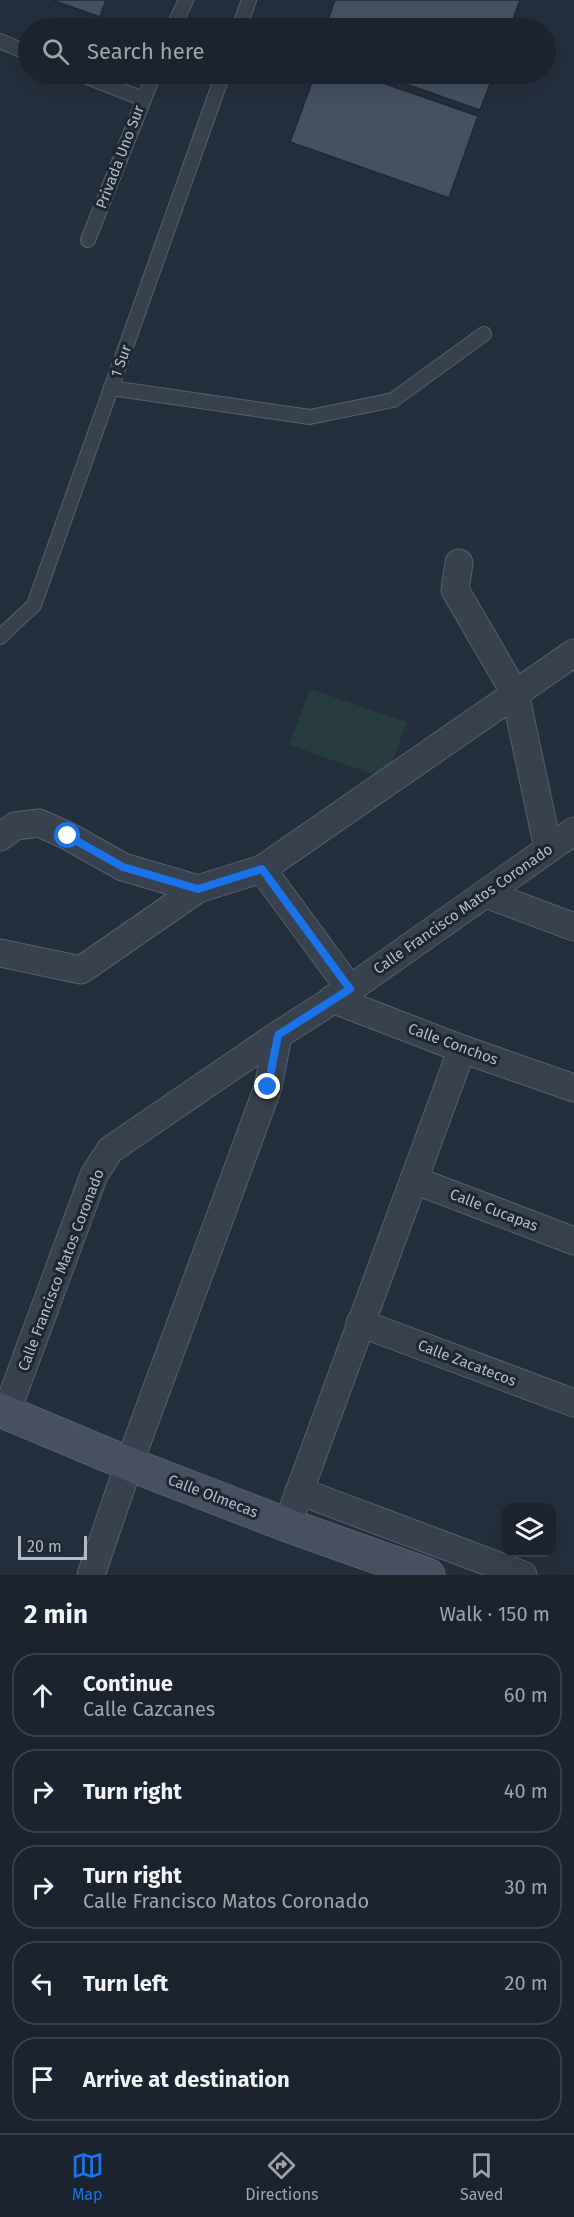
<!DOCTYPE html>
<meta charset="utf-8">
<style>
:root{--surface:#1b232e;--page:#282f3a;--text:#f1f3f6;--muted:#a0a4aa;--line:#39404a;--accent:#1a73e8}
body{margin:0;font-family:"Fira Sans",sans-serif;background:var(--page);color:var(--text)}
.controls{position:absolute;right:18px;bottom:18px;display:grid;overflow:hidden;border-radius:12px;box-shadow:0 6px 24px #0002}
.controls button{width:54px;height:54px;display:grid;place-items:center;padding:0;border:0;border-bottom:2px solid var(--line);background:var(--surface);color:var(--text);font:30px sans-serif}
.scale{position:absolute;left:18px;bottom:15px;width:69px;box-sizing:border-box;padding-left:6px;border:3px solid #b4bcc9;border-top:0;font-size:16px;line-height:21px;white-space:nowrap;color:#b4bcc9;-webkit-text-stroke:4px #1d2633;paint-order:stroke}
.stop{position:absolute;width:18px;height:18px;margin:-14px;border:4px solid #1a73e8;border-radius:50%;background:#fff}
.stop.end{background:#1a73e8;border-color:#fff;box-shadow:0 2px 6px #0008}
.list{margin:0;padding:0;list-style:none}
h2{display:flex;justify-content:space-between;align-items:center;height:78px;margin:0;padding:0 24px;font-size:26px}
h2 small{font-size:20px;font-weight:400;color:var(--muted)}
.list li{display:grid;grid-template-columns:39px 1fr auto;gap:18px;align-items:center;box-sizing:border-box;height:84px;margin:0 12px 12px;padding:0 12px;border:2px solid var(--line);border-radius:24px}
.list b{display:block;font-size:22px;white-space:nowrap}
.list p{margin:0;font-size:20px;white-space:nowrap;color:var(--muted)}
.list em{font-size:20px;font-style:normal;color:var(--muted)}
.icon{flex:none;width:33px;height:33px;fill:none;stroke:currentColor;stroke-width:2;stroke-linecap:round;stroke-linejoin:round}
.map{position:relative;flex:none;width:574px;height:1575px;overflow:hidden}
.search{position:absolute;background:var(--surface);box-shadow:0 6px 24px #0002;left:18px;right:18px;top:18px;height:66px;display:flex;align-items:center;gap:15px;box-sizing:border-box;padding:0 21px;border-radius:33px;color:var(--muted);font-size:22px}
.sheet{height:558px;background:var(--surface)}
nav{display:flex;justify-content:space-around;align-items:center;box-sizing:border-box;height:84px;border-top:2px solid var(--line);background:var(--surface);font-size:16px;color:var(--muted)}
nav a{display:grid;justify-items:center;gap:3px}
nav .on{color:var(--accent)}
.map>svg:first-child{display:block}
.green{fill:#263c3f}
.building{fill:#455162;stroke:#1f2835;stroke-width:1.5}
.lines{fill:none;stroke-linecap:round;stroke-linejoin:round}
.lane-casing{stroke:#565f6c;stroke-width:16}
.street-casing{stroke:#565f6c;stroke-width:29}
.secondary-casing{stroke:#565f6c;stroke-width:35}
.lane{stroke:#38414e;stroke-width:14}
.street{stroke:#38414e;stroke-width:27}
.secondary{stroke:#465061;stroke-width:33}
.route{stroke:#1a73e8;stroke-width:8}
.labels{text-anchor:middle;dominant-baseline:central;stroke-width:6;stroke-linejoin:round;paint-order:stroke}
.street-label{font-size:15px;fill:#b4bcc9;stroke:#1d2633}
</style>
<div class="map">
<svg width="574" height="1575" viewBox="0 0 574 1575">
<rect width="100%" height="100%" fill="#242f3e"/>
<polygon class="green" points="310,689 407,722 386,779 289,745"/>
<g class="building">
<polygon points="52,0 106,0 100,17"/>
<polygon points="335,0 520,0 510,28 325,28"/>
<polygon points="315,74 357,74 478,116 449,198 290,142"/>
<polygon points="377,74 494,74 480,110"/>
</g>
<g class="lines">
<g class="lane-casing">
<g id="lane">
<polyline points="173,28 186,0"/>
<polyline points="239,28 249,0"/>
<polyline points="0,41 28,53"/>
<polyline points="80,74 143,99"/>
<polyline points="88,240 154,74"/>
<polyline points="111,388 310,417 393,400 484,334"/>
<polyline points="0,637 34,605 223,74"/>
</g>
</g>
<g class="street-casing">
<g id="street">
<polyline points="459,563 455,590 515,693 548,848"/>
<polyline points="0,837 15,826 39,823 68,836 123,867 198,889 262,869 574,653"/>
<polyline points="262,869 350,989"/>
<polyline points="486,894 574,927"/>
<polyline points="0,953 81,970 198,889"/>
<polyline points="332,999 462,1049 574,1088"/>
<polyline points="414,1180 574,1241"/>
<polyline points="360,1323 574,1403"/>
<polyline points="6,1413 94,1175 110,1150 278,1035 350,989 574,831"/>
<polyline points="299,1491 523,1575"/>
<polyline points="287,1525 462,1049"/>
<polyline points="91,1575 129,1464 268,1087 278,1035"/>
</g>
</g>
<g class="secondary-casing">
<polyline id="secondary" points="0,1410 129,1464 287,1525 428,1575"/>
</g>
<use href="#lane" class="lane"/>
<use href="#street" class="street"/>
<use href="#secondary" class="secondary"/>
</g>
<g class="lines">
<polyline class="route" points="68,836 123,867 198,889 262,869 350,989 278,1035 268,1087"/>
</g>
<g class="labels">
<g class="street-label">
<text transform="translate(120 157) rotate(-69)">Privada Uno Sur</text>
<text transform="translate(121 361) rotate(-70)">1 Sur</text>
<text transform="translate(463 909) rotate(-35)">Calle Francisco Matos Coronado</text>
<text transform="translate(453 1044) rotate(20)">Calle Conchos</text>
<text transform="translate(494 1210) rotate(21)">Calle Cucapas</text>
<text transform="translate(61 1270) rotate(-69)">Calle Francisco Matos Coronado</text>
<text transform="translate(467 1363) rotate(21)">Calle Zacatecos</text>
<text transform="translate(213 1496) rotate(21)">Calle Olmecas</text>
</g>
</g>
</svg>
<div class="controls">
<button><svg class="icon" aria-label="layers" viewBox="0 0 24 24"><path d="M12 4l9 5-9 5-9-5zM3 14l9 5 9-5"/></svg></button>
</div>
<div class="scale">20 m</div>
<div class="stop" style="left:68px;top:836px"></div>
<div class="stop end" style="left:268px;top:1087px"></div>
<div class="search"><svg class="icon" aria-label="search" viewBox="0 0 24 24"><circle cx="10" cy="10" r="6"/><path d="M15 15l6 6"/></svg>Search here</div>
</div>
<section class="sheet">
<h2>2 min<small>Walk · 150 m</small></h2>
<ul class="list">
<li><svg class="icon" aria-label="ahead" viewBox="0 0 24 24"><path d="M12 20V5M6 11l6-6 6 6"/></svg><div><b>Continue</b><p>Calle Cazcanes</p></div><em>60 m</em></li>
<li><svg class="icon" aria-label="right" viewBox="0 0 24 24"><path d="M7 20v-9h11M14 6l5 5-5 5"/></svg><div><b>Turn right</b></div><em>40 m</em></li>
<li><svg class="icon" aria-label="right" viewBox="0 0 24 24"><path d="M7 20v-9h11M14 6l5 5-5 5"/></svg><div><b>Turn right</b><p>Calle Francisco Matos Coronado</p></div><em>30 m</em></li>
<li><svg class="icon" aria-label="left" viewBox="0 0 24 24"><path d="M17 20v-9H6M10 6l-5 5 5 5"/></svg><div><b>Turn left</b></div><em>20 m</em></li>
<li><svg class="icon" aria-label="arrive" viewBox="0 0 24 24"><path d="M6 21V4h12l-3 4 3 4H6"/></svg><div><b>Arrive at destination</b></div></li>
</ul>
</section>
<nav>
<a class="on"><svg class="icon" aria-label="map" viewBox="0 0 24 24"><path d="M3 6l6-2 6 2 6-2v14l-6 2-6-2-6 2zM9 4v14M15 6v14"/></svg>Map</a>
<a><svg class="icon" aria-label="directions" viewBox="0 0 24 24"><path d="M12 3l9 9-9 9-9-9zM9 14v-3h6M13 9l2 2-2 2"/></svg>Directions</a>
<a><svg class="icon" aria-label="saved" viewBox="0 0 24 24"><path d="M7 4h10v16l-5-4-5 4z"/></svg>Saved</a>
</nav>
